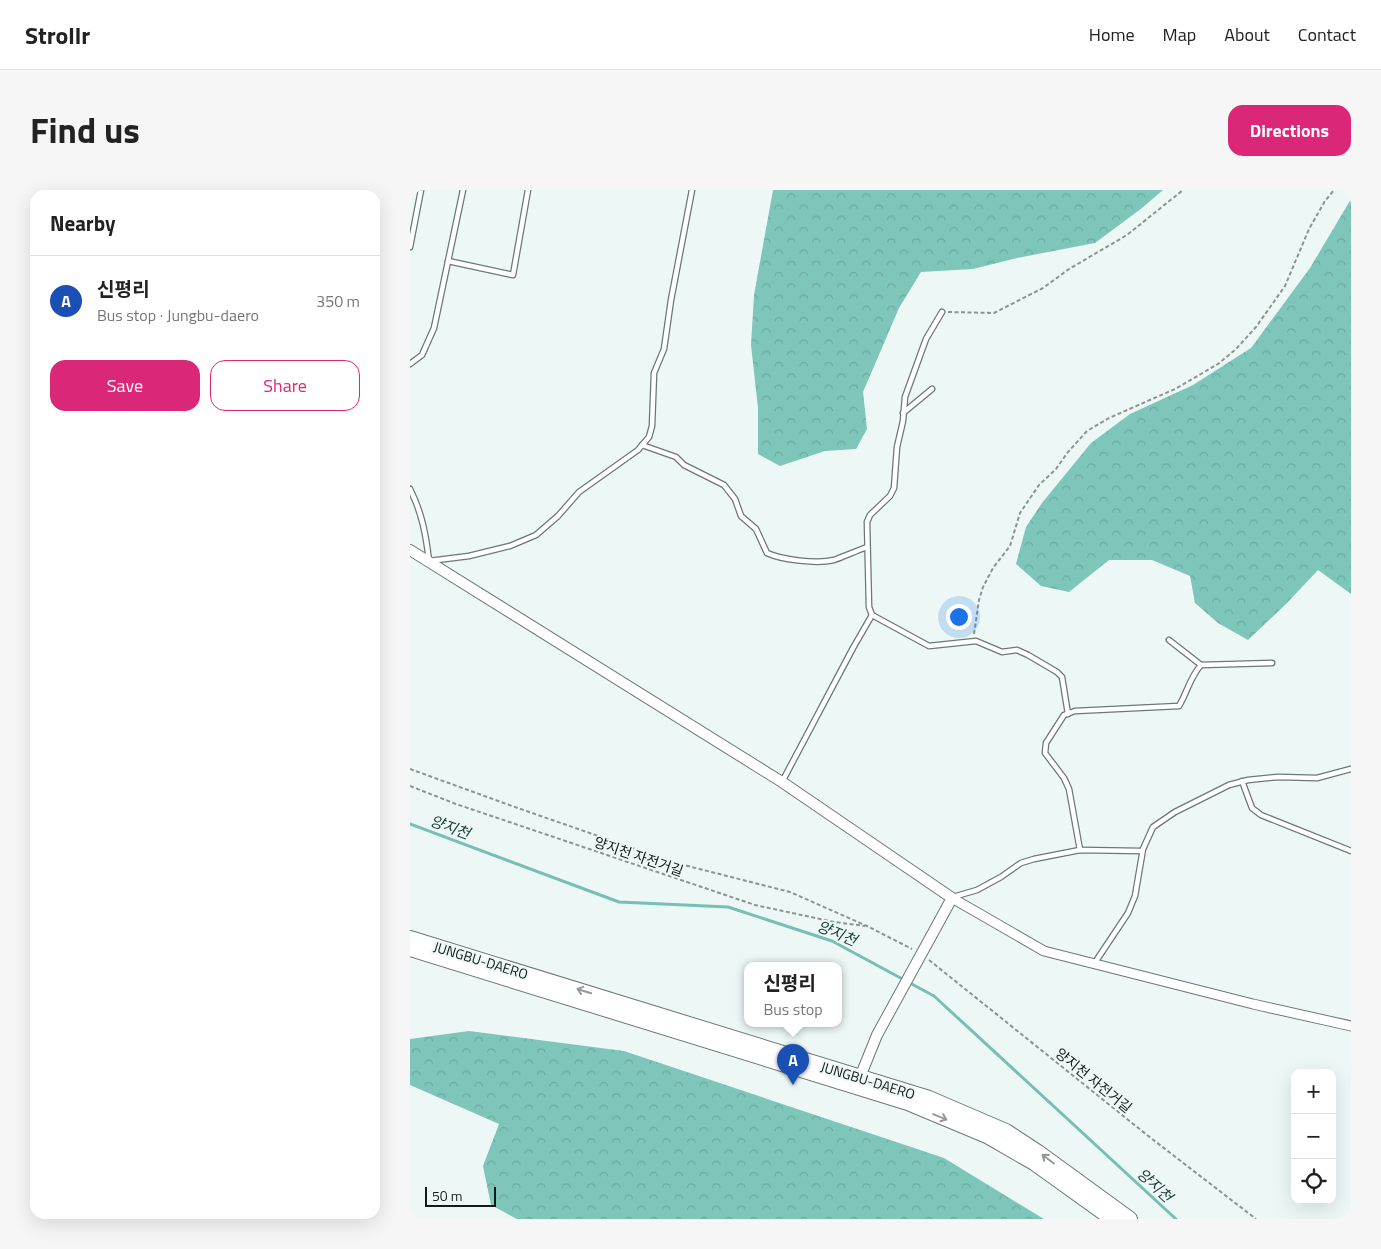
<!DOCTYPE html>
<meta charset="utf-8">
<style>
:root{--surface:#fff;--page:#f6f6f6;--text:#222;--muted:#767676;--line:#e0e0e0;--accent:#db2777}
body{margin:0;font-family:"Titillium Web","Noto Sans KR",sans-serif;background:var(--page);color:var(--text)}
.controls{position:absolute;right:15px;bottom:15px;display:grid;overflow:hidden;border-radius:10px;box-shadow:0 5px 20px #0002}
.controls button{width:45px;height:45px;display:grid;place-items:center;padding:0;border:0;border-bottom:1px solid var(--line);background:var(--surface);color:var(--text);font:25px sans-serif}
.scale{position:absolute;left:15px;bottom:12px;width:71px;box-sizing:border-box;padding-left:5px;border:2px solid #151919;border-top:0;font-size:14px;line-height:18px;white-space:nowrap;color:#151919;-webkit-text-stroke:4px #edf8f6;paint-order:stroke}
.you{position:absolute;left:548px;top:426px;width:18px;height:18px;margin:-12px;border:4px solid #fff;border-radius:50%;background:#1a73e8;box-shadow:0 0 0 8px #1a73e833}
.badge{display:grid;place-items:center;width:32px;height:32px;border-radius:50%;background:var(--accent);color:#fff;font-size:16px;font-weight:700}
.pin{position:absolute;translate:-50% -41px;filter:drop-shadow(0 1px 2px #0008)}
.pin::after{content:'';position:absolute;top:26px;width:18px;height:15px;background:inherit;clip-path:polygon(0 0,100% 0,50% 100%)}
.popup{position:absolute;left:334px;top:772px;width:98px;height:65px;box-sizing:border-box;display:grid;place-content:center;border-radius:10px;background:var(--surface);filter:drop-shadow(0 1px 4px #0005);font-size:16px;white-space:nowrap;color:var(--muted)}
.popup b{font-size:19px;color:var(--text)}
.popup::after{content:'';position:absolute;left:50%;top:100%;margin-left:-10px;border:10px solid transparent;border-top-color:var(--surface)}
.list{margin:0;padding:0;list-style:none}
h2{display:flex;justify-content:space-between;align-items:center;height:65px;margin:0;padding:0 20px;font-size:21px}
h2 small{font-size:16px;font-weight:400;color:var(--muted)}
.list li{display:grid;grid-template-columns:32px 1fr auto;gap:15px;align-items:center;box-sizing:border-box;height:90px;padding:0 20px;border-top:1px solid var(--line)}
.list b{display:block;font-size:19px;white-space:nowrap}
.list p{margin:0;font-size:16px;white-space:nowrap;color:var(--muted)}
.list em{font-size:16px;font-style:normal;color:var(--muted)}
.actions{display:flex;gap:10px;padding:15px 20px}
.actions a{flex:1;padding:11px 0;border:1px solid var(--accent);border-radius:15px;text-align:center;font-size:18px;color:var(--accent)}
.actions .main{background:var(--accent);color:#fff}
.icon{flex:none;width:28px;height:28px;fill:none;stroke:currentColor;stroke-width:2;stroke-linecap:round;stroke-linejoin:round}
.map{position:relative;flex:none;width:941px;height:1029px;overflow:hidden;border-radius:15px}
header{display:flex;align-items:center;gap:30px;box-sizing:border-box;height:70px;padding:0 25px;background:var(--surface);border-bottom:1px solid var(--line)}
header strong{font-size:24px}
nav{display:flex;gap:28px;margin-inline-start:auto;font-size:18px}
.intro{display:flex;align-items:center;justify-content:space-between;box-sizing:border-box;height:120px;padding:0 30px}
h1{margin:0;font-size:35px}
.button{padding:12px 22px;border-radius:15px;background:var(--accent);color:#fff;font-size:18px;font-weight:700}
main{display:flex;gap:30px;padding:0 30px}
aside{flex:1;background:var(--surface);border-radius:15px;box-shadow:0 5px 20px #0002}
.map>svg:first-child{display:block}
.forest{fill:url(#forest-crowns)}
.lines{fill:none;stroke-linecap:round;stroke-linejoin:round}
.stream{stroke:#78bfb3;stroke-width:3}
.service-casing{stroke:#6d7775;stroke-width:7}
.minor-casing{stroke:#6d7775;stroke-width:11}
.tertiary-casing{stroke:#6d7775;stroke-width:12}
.primary-casing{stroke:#6d7775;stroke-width:16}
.path{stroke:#8c9493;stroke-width:2;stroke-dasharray:4 2.5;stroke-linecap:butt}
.service{stroke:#fff;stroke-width:4.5}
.minor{stroke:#fff;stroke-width:9}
.tertiary{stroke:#fff;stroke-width:10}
.primary{stroke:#fff;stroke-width:14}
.oneway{stroke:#969898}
.labels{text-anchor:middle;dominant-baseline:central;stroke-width:4;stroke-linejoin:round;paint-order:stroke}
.street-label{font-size:14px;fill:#151919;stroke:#edf8f6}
.water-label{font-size:15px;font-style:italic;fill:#193c36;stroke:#edf8f6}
</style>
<header>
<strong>Strollr</strong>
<nav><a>Home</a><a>Map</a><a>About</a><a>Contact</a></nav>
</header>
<div class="intro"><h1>Find us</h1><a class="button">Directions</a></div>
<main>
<aside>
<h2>Nearby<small></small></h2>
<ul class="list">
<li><span class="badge" style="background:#1a4fb4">A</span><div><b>신평리</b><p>Bus stop · Jungbu-daero</p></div><em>350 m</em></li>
</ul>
<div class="actions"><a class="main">Save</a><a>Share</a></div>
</aside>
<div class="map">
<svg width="941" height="1029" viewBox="0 0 941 1029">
<defs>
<pattern id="forest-crowns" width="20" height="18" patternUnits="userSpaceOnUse" patternTransform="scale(1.25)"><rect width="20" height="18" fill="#7ec6ba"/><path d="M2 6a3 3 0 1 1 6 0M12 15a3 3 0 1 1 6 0" fill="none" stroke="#6caa9f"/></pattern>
</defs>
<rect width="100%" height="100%" fill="#edf8f6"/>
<g class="forest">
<polygon points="363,0 753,0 732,18 685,53 607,68 563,79 511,82 489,118 453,202 457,239 446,259 415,261 370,276 348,264 348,218 341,155 344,105"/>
<polygon points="941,9 941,404 908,380 876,414 838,450 808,433 785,413 780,386 742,370 699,370 659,402 631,396 606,374 616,337 632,313 681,253 720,224 783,195 841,158 900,78"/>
<polygon points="59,841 214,861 534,968 634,1029 107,1029 81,1015 73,976 89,934 0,895 0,849"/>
</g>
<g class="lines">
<polyline class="stream" points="0,634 209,712 318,717 422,751 524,806 766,1029"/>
<g class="service-casing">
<g id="service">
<polyline points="0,57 11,0"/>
<polyline points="38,71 103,85 118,0"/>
<polyline points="532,122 516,149 495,207 493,231 487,257 484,298 480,306 460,325 457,332 459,417 462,425 519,456 566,451 592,462 607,460 618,465 647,482 652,487 658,524"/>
<polyline points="0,174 12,165 24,138 53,0"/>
<polyline points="493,223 522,199"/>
<path d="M232,255L266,267L274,275L314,295L325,309L331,326L346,339L357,363C372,370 407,374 424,370C435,366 446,361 457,357"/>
<path d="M0,299C12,323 16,345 19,371L59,366L100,356L126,345L148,326L169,302L228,260L239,247L242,236L244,183L254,159L261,110L282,0"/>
<polyline points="759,450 791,475"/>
<polyline points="832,591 842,618 851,625 941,661"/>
<polyline points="372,592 443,458 462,425"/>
<path d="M670,660L659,599L654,588L635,563L636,553L654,525L665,521L769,516C777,503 780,487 791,475L862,473"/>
<polyline points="543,707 567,700 591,687 611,673 624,669 670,660 732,661"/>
<polyline points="684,774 718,723 725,706 733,659 743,637 765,622 819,595 838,590 868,587 907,588 941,579"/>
</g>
</g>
<g class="minor-casing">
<polyline id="minor" points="542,708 634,761 843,814 941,836"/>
</g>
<g class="tertiary-casing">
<polyline id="tertiary" points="0,360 372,592 542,708 467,845 448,892"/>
</g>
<g class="primary-casing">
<g id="primary">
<polyline points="0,748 519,908 596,941 628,962 720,1029"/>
<polyline points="0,759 498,913 577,946 624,973 702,1029"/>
</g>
</g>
<g class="path">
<polyline points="538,122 584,123 633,98 659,79 717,45 773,0"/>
<polyline points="564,444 569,410 573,397 583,378 600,356 610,323 629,295 646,279 658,262 677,241 699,228 765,199 808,174 826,159 846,137 875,96 899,39 915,11 924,0"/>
<polyline points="0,579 102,616 266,673 380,702 457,736 502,759"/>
<polyline points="0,596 46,614 345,715 424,732 455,736"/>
<polyline points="519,770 737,945 846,1029"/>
</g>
<use href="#service" class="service"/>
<use href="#minor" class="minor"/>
<use href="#tertiary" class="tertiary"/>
<use href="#primary" class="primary"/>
</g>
<defs><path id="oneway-shaft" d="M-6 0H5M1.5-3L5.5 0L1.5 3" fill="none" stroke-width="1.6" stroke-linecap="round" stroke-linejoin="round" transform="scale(1.25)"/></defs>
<g class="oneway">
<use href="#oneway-shaft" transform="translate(174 801) rotate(-163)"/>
<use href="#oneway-shaft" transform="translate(530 927) rotate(22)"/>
<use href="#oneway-shaft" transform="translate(638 969) rotate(-143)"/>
</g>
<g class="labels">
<g class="street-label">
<text transform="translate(229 666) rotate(19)">양지천 자전거길</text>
<text transform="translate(71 770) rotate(17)">JUNGBU-DAERO</text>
<text transform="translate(458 890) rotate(17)">JUNGBU-DAERO</text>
<text transform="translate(684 890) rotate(39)">양지천 자전거길</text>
</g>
<g class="water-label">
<text transform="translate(40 637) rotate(20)">양지천</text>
<text transform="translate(427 743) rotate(23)">양지천</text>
<text transform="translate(745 995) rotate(43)">양지천</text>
</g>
</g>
</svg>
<div class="controls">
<button>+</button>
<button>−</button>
<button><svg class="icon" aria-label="locate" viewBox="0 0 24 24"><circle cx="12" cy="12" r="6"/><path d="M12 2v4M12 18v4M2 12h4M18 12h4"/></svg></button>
</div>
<div class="scale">50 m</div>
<div class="you"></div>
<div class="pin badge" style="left:383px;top:895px;background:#1a4fb4">A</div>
<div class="popup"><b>신평리</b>Bus stop</div>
</div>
</main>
